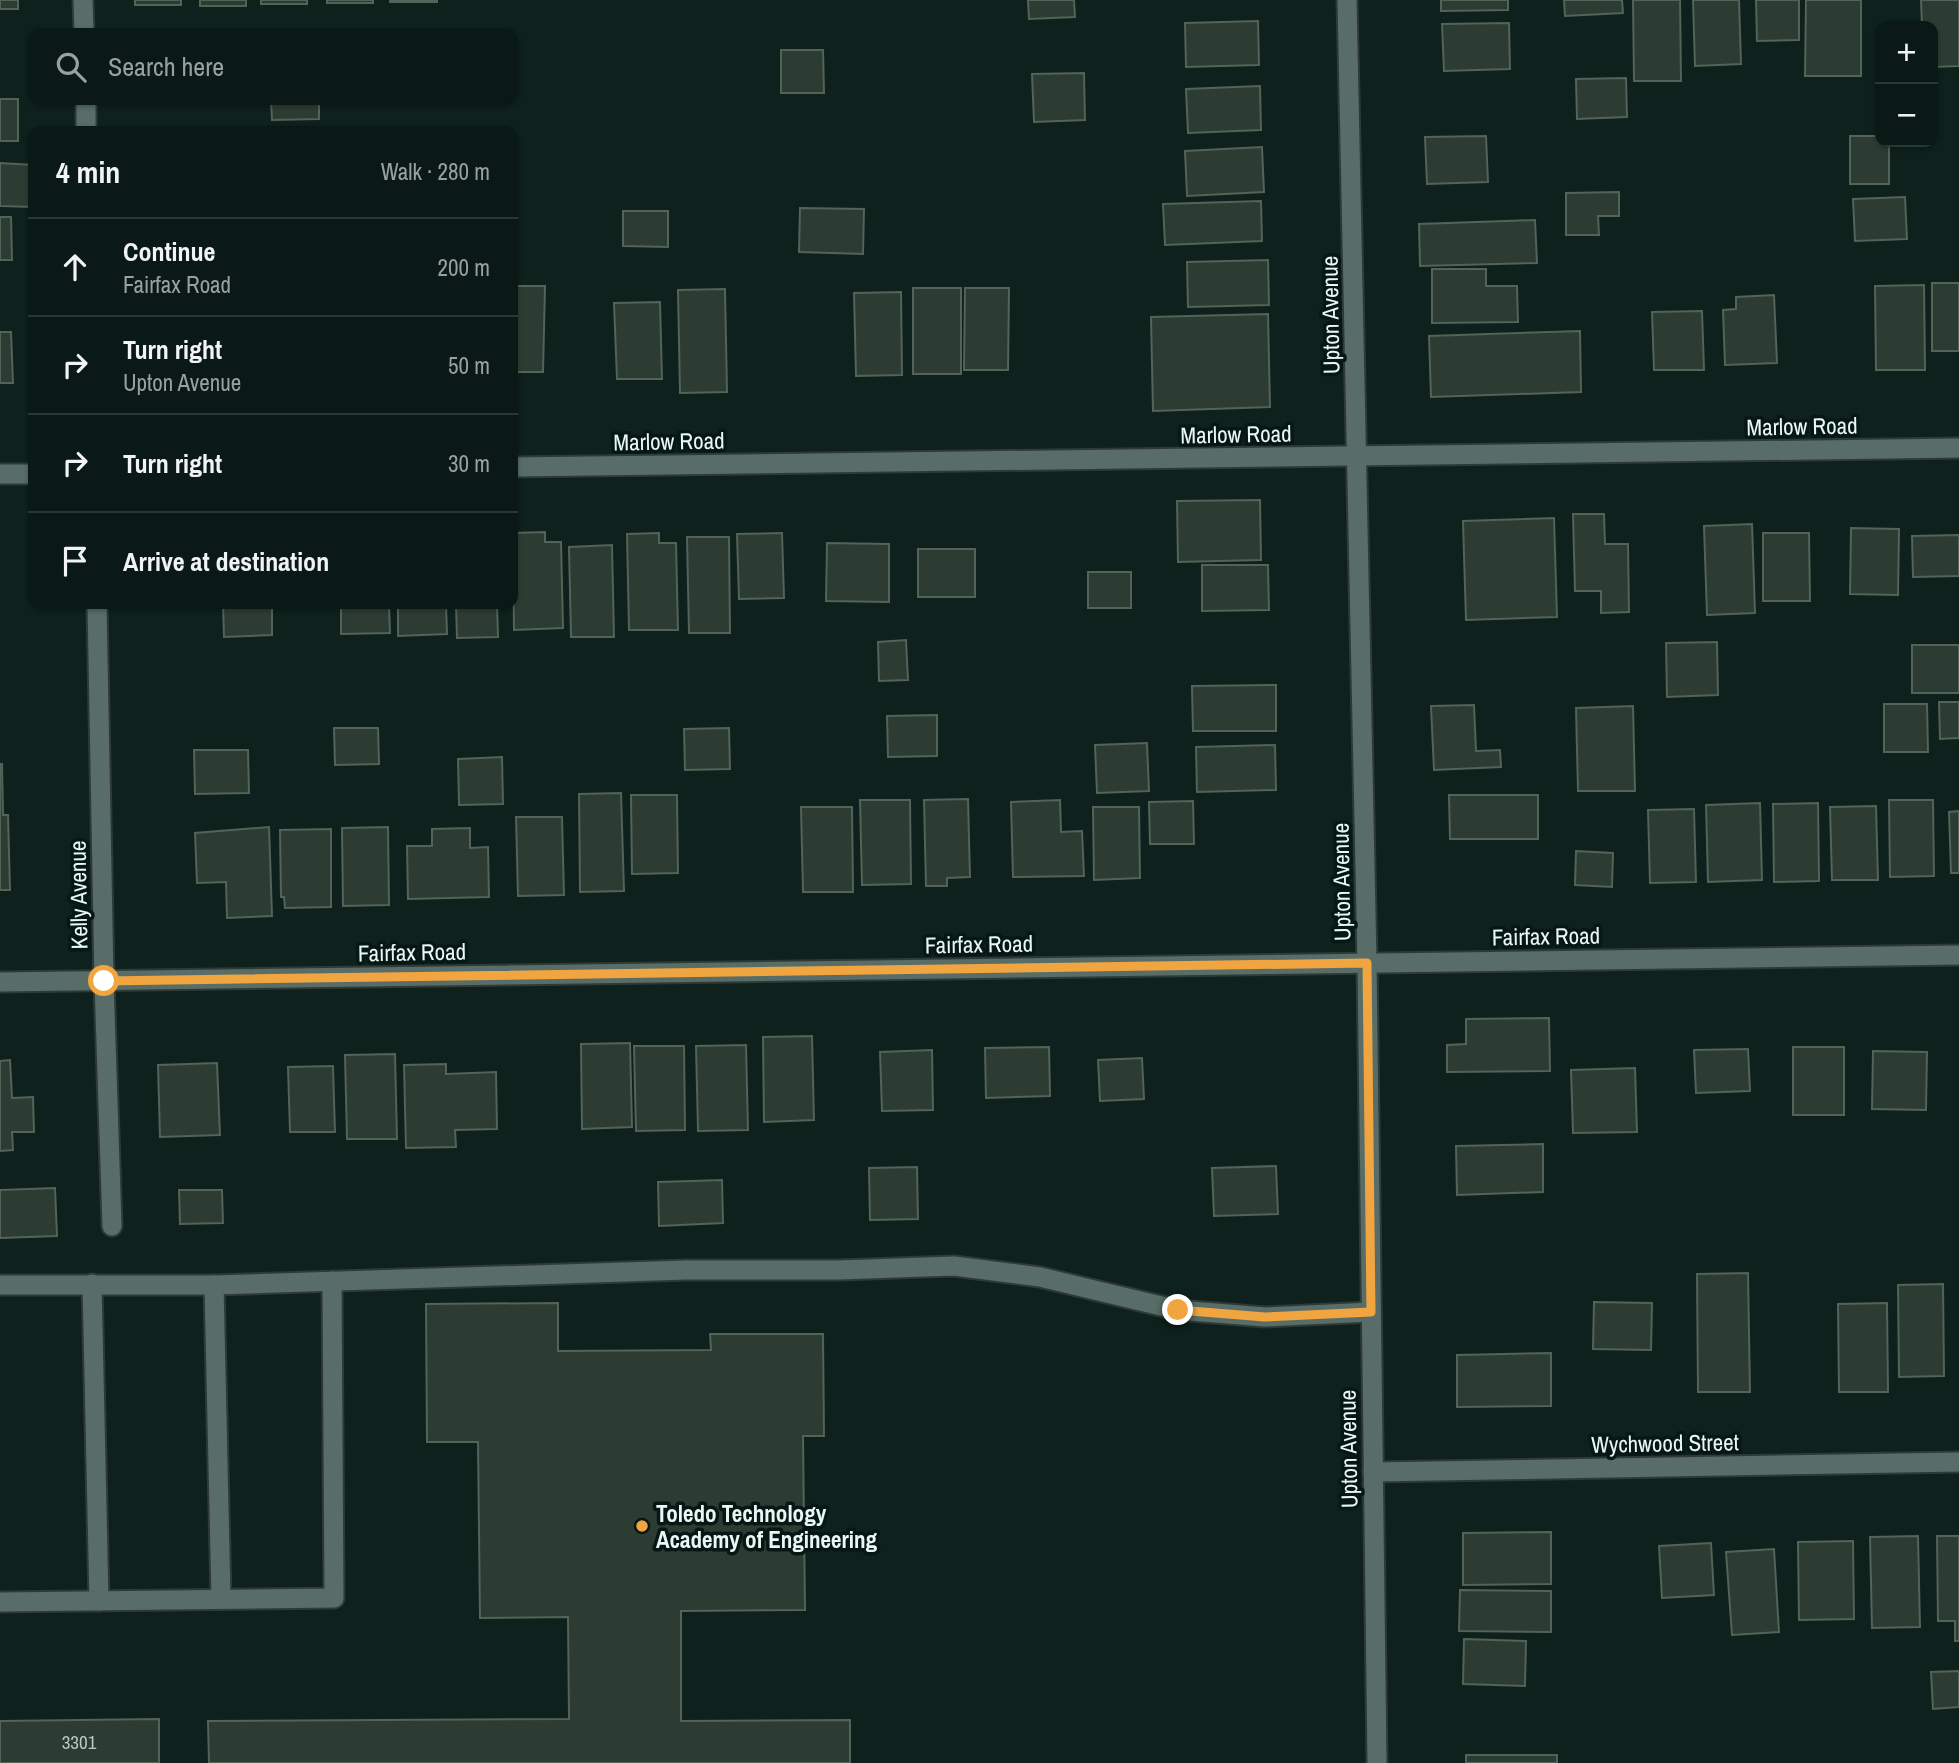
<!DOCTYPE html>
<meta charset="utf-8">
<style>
:root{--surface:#0a1916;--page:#13221f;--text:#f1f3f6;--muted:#99a0a1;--line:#2a3835}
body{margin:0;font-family:"Archivo Narrow",sans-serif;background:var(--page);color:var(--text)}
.controls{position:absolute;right:21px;top:21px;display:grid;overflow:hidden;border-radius:14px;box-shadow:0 2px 5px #0004}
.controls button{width:63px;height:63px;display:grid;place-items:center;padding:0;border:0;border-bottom:2px solid var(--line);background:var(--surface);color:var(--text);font:35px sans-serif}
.stop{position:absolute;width:21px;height:21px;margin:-16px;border:5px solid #f1a540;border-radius:50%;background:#fff}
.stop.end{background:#f1a540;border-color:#fff;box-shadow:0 2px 7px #0008}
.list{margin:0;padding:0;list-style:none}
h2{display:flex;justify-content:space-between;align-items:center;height:91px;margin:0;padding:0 28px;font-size:30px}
h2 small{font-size:23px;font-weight:400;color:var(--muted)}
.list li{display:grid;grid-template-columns:46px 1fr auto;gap:21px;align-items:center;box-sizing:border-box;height:98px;padding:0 28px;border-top:2px solid var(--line)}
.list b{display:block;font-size:26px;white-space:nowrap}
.list p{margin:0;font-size:23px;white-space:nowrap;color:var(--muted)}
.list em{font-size:23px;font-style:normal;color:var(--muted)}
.icon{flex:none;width:38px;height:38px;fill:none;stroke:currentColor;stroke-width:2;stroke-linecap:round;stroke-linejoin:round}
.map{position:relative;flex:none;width:1959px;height:1763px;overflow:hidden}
.search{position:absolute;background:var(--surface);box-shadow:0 2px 5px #0004;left:28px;top:28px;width:490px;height:77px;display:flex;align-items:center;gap:18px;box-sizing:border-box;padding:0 24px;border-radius:14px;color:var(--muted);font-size:26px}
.panel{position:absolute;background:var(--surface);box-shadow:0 2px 5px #0004;left:28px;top:126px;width:490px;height:483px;border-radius:14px}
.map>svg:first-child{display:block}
.building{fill:#2d3c32;stroke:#526358;stroke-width:2}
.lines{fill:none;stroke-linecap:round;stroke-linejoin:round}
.service-casing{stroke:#2f3a36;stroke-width:23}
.minor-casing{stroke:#2f3a36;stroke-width:23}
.tertiary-casing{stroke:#2f3a36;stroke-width:23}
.service{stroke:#586d68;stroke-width:19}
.minor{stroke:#586d68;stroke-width:19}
.tertiary{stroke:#586d68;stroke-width:19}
.route{stroke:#f1a540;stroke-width:9}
.poi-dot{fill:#f1a540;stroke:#051814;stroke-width:2.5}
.labels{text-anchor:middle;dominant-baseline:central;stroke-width:7;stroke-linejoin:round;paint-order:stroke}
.number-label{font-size:19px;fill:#bcc8c4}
.street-label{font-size:23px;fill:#ebf7f4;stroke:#051814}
.poi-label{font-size:23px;font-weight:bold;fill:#ebf7f4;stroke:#051814;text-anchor:start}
</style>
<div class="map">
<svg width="1959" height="1763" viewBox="0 0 1959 1763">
<rect width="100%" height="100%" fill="#0e211d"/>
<g class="building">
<rect x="0" y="0" width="18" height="9"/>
<rect x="135" y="0" width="46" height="5"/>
<rect x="200" y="0" width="46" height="6"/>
<rect x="261" y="0" width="46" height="4"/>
<rect x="327" y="0" width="46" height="3"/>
<rect x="390" y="0" width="47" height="2"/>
<polygon points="1028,0 1074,0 1075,17 1029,19"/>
<polygon points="1441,0 1508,0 1508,10 1441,11"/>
<polygon points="1564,0 1622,0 1623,13 1565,16"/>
<polygon points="1633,0 1680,0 1681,81 1634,81"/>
<polygon points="1693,0 1739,0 1741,64 1695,66"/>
<polygon points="1756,0 1799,0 1799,40 1757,41"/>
<polygon points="1806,0 1861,0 1861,76 1805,76"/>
<polygon points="1921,0 1959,0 1959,66 1933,67 1933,26 1922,26"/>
<polygon points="1258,21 1259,65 1186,67 1185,23"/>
<polygon points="1509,23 1510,69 1444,71 1442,24"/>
<polygon points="781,50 823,50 824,93 781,93"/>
<polygon points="1084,73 1085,120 1034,122 1032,74"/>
<polygon points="1626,78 1627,117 1577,119 1576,79"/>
<polygon points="1260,86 1261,130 1188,133 1186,89"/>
<rect x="0" y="99" width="18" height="42"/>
<polygon points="271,100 319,100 319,119 272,120"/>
<polygon points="1486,136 1488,182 1427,184 1425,137"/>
<polygon points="1850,136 1880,136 1880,142 1889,142 1889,184 1850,184"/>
<polygon points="1262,147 1264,192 1187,196 1185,151"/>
<polygon points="0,163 33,165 33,207 0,206"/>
<polygon points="1619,192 1619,216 1598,216 1599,235 1566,235 1566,193"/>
<polygon points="1905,197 1907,239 1855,241 1853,199"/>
<polygon points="1261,201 1262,241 1165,245 1163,204"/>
<polygon points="800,208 864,209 863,254 799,252"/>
<polygon points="623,211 668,211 668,247 623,246"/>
<polygon points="0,217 11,217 12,260 0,260"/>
<polygon points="1535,220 1537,263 1420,266 1419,224"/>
<polygon points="1268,260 1269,305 1188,307 1187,262"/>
<polygon points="1432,269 1486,269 1486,286 1517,286 1518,322 1432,323"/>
<rect x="1932" y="283" width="27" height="68"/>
<polygon points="1924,285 1925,370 1876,370 1875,286"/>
<polygon points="513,286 545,286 543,372 513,372"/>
<rect x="913" y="288" width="48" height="86"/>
<polygon points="965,288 1009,288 1008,370 964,370"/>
<polygon points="725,289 727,392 680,393 678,290"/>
<polygon points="901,292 902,375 856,376 854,293"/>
<polygon points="1774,295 1777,363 1725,365 1723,310 1736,309 1736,297"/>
<polygon points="660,302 662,379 617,379 614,303"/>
<polygon points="1702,311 1704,370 1654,370 1652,312"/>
<polygon points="1268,314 1270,407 1153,411 1151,317"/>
<polygon points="1580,331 1581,392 1431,397 1429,336"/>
<polygon points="0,332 11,332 13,383 0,383"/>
<polygon points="1260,500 1261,560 1178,562 1177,501"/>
<polygon points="1573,514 1604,514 1605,544 1628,544 1629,612 1601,613 1601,591 1575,591"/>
<polygon points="1554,518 1557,617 1466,620 1463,521"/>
<polygon points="1752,524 1755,613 1707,615 1704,526"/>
<polygon points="1851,528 1899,529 1898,595 1850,594"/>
<polygon points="545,532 545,542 561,542 563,628 514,630 513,533"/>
<polygon points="659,533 659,543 676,543 678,630 629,630 627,534"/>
<polygon points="782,533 784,598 739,599 737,534"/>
<polygon points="1763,533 1809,533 1810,601 1763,601"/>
<polygon points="1959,535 1959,576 1913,577 1912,536"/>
<polygon points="687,537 729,537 730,633 689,633"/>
<polygon points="827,543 889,544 889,602 826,601"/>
<polygon points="612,545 614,637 571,637 569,547"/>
<rect x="918" y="549" width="57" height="48"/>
<polygon points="1202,565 1268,565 1269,610 1202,611"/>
<rect x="1088" y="572" width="43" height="36"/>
<polygon points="155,604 203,604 203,606 155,608"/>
<polygon points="223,604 272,604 272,635 224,637"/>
<polygon points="341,604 389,604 390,633 341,634"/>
<polygon points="398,604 446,604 447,634 398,636"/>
<polygon points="456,604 497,604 498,637 457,638"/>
<polygon points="906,640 908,680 879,681 878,642"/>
<polygon points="1717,642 1718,695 1667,697 1666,643"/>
<rect x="1912" y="645" width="47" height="48"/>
<polygon points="1276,685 1276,731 1193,731 1192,686"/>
<polygon points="1939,702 1959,702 1959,738 1940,739"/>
<polygon points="1884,704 1927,704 1928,752 1884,752"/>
<polygon points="1474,705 1476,751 1500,750 1501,767 1434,770 1431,706"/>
<polygon points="1633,706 1635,791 1578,791 1576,708"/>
<polygon points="937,715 937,756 888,757 887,716"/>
<polygon points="334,728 378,728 379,764 335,765"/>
<polygon points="729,728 730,769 685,770 684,729"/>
<polygon points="1147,743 1149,791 1097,793 1095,745"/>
<polygon points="1275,745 1276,790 1197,792 1196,747"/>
<polygon points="194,750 248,750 249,793 195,794"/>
<polygon points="502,757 503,804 459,805 458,759"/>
<polygon points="0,764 2,764 3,815 8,815 10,890 0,890"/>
<polygon points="621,793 624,891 580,892 579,794"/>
<polygon points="631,795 677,795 678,873 632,874"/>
<polygon points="1449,795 1538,795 1538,839 1450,839"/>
<polygon points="968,799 970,877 947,878 947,886 926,886 924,800"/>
<polygon points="860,800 910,800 911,884 862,885"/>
<polygon points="1060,800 1061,832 1082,831 1084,876 1013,877 1011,802"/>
<polygon points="1889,800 1933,800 1934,876 1890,877"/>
<polygon points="1193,801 1194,844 1150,844 1149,802"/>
<polygon points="1760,803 1762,880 1708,882 1706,805"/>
<polygon points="1818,803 1819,881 1774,882 1773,804"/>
<polygon points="1876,806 1878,880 1832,880 1830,807"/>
<polygon points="801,807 852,807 853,892 803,892"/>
<polygon points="1093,807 1139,807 1140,878 1094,880"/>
<polygon points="1694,809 1696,882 1650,883 1648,810"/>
<polygon points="1959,811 1959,873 1951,873 1949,812"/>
<polygon points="516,817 562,817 564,895 518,896"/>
<polygon points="269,827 272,916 227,918 226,882 197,883 195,833"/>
<polygon points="388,827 389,905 343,906 342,828"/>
<polygon points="470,828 470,848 488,847 489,897 408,899 407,846 432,846 432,829"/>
<polygon points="331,829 331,907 285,908 284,897 281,897 280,830"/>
<polygon points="1576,851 1613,853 1612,887 1575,885"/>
<polygon points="1549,1018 1550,1071 1447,1072 1447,1045 1466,1044 1466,1019"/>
<polygon points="812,1036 814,1120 764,1122 763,1037"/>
<polygon points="630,1043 632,1127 582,1129 581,1044"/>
<polygon points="746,1045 748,1130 698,1131 696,1046"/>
<polygon points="634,1046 684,1046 685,1130 636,1131"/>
<polygon points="1049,1047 1050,1096 986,1098 985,1048"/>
<rect x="1793" y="1047" width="51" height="68"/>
<polygon points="1748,1049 1750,1091 1696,1093 1694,1050"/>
<polygon points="932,1050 933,1110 882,1111 880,1052"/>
<polygon points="1873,1051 1927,1052 1926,1110 1872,1109"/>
<polygon points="395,1054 397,1139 347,1139 345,1055"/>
<polygon points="1142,1058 1144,1099 1100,1101 1098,1060"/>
<polygon points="10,1060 12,1098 33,1097 34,1132 12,1132 13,1150 0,1151 0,1061"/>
<polygon points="217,1063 220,1135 160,1137 158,1065"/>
<polygon points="446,1064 446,1074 496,1072 497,1129 455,1130 456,1147 406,1148 404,1065"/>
<polygon points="333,1066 335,1132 290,1132 288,1067"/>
<polygon points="1635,1068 1637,1132 1573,1133 1571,1070"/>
<polygon points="1543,1144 1543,1192 1457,1195 1456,1146"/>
<polygon points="1276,1166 1278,1214 1214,1216 1212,1168"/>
<polygon points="917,1167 918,1219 870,1220 869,1168"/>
<polygon points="722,1180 723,1223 659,1226 658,1182"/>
<polygon points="55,1188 57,1236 0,1238 0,1190"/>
<polygon points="179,1190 222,1190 223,1223 180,1224"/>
<polygon points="1748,1273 1750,1392 1698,1392 1697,1274"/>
<polygon points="1943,1284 1944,1376 1899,1377 1898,1285"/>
<polygon points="1594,1302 1652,1303 1651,1350 1593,1349"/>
<polygon points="558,1303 558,1351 711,1350 710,1334 823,1334 824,1436 803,1436 805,1610 681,1611 681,1721 850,1720 850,1763 209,1763 208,1721 569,1719 568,1617 480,1618 478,1442 427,1442 426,1304"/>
<polygon points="1887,1303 1888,1392 1839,1392 1838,1304"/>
<polygon points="1551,1353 1551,1406 1457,1407 1457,1355"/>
<polygon points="1551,1532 1551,1584 1463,1585 1463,1533"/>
<polygon points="1918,1536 1920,1627 1872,1628 1870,1537"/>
<polygon points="1937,1536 1959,1536 1959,1641 1955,1641 1955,1621 1938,1621"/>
<polygon points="1853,1541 1854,1619 1799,1620 1798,1542"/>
<polygon points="1711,1543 1714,1595 1662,1598 1659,1546"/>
<polygon points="1774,1549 1779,1632 1732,1635 1726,1552"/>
<polygon points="1460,1590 1551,1591 1551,1632 1459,1631"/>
<polygon points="1464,1639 1526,1641 1525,1686 1463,1684"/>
<polygon points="1959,1671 1959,1707 1933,1709 1931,1672"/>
<polygon points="159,1719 159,1763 0,1763 0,1721"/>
<rect x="1466" y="1755" width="91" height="8"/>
</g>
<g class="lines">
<g class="service-casing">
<g id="service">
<polyline points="92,1284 99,1601"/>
<polyline points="0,1285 214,1285 686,1270 839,1270 954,1266 1040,1277 1178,1310 1265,1317 1371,1312"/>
<polyline points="214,1285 221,1598"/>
<polyline points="0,1602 334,1598 332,1281"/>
</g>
</g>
<g class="minor-casing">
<g id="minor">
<polyline points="83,0 84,33"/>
<polyline points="86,100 86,131"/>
<polyline points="513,467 1959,448"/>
<polyline points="0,474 33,474"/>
<polyline points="97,604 104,981 112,1226"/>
<polyline points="0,982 1959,955"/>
<polyline points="1373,1472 1959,1462"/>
</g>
</g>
<g class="tertiary-casing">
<polyline id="tertiary" points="1347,0 1367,963 1377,1763"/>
</g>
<use href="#service" class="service"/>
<use href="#minor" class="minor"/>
<use href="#tertiary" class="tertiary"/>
</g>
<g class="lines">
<polyline class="route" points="104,981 1367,963 1371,1312 1265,1317 1178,1310"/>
</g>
<circle class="poi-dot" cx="642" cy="1526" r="7"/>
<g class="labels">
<g class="number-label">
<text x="79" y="1742">3301</text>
</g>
<g class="street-label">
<text transform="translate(1330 315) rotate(-91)">Upton Avenue</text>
<text transform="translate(1802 426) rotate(-1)">Marlow Road</text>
<text transform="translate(1236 434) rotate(-1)">Marlow Road</text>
<text transform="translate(669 441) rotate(-1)">Marlow Road</text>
<text transform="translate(1341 882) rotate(-91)">Upton Avenue</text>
<text transform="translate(78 895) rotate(-91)">Kelly Avenue</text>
<text transform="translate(1546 936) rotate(-1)">Fairfax Road</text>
<text transform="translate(979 944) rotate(-1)">Fairfax Road</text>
<text transform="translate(412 952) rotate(-1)">Fairfax Road</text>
<text transform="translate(1665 1443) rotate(-1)">Wychwood Street</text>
<text transform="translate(1348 1449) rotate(-91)">Upton Avenue</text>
</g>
<g class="poi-label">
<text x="656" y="1513">Toledo Technology<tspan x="656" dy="26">Academy of Engineering</tspan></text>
</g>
</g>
</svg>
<div class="controls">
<button>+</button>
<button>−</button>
</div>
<div class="stop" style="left:104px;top:981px"></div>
<div class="stop end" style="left:1178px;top:1310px"></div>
<div class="search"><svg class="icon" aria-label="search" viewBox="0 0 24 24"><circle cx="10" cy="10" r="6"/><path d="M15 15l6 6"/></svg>Search here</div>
<section class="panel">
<h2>4 min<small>Walk · 280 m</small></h2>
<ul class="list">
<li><svg class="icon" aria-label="ahead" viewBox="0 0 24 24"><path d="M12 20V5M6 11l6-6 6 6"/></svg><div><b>Continue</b><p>Fairfax Road</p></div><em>200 m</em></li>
<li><svg class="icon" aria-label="right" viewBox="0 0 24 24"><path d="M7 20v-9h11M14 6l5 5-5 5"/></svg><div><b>Turn right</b><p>Upton Avenue</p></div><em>50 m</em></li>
<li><svg class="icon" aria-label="right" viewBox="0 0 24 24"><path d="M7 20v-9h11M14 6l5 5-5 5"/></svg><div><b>Turn right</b></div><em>30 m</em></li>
<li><svg class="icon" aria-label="arrive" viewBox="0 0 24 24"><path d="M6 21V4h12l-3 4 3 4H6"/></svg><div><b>Arrive at destination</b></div></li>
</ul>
</section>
</div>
